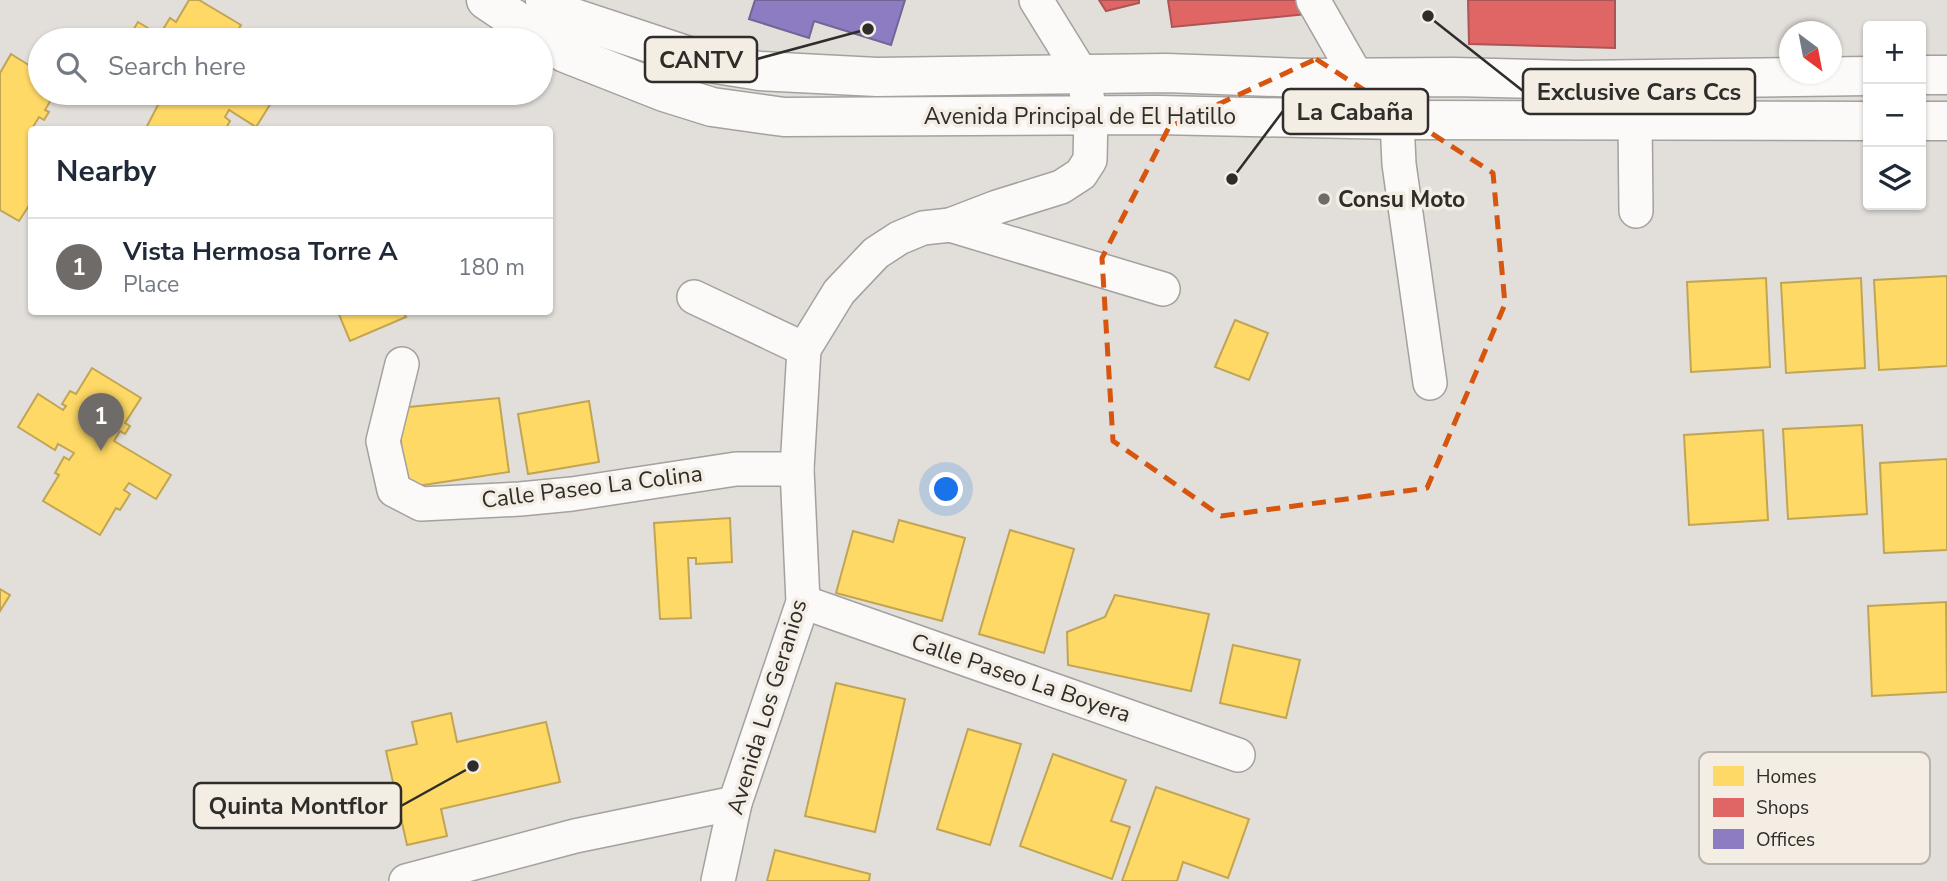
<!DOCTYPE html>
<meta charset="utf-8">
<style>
:root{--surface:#fff;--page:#f6f6f7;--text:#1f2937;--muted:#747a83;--line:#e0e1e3;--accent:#6e6b68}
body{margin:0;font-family:"Nunito Sans",sans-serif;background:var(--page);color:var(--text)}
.controls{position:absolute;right:21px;top:21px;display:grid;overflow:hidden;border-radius:7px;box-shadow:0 2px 5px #0004}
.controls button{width:63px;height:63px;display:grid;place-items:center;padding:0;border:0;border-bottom:2px solid var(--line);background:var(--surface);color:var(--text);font:35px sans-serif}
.compass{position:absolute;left:1779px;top:21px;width:63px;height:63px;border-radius:50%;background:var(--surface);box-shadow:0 2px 5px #0004;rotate:148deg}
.you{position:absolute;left:947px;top:490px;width:24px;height:24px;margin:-18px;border:5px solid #fff;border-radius:50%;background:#1a73e8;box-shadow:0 0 0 10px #1a73e833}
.badge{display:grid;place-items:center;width:46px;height:46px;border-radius:50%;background:var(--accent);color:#fff;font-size:23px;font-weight:700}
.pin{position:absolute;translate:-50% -58px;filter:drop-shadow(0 2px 4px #0008)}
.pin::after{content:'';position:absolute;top:37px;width:24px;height:21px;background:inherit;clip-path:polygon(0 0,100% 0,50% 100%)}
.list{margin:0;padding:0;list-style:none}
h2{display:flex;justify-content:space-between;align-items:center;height:91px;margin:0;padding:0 28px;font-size:30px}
h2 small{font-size:23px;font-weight:400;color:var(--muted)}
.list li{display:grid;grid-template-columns:46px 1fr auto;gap:21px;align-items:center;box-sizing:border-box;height:98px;padding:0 28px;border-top:2px solid var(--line)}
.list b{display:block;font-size:26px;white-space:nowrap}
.list p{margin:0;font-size:23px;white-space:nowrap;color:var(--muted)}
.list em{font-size:23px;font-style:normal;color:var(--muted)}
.icon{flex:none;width:38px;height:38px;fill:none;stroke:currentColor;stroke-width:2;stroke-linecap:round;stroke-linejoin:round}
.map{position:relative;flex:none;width:1947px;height:881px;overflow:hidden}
.search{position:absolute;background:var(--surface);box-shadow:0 2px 5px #0004;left:28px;top:28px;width:525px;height:77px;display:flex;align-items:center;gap:18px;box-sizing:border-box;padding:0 24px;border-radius:38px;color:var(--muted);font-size:26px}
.panel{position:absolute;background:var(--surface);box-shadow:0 2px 5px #0004;left:28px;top:126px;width:525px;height:189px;border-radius:7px}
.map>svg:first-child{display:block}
.homes{fill:#ffd966;stroke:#c1a554;stroke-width:2}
.shops{fill:#e06666;stroke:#ab5554;stroke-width:2}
.offices{fill:#8e7cc3;stroke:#726495;stroke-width:2}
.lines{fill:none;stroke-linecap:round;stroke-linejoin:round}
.street-casing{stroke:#a4a19e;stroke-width:36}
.secondary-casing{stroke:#a4a19e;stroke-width:41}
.street{stroke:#fbfaf9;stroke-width:33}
.secondary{stroke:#fbfaf9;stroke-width:38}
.marked{fill:none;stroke:#d6550f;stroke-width:5;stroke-dasharray:14 9;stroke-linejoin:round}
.poi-dot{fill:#6e6b68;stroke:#f3ede4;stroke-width:2.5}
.labels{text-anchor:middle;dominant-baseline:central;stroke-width:7;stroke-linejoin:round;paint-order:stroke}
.street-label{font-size:23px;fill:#2f2d2a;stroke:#f3ede4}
.poi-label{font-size:23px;font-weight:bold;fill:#2f2d2a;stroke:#f3ede4;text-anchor:start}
.key{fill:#f3ede4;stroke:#b8b3ac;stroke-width:2}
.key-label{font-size:19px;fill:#2f2d2a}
.leader{fill:none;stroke:#2f2d2a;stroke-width:2.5}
.callout-dot{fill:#2f2d2a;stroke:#f3ede4;stroke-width:2.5}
.callout{fill:#f3ede4;stroke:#2f2d2a;stroke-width:2.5}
.callout-label{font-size:24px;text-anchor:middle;font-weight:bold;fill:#2f2d2a}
</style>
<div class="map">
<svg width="1947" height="881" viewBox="0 0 1947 881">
<rect width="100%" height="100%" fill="#e2dfda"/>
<g class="homes">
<polygon points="189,0 199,0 241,25 232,40 127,40 138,22 163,37 165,33 162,31 170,18 176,22"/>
<polygon points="11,54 40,72 40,93 55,93 45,110 49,112 44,120 39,117 33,127 38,130 32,130 32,201 19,221 0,210 0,73"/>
<polygon points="159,93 254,93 271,103 256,127 229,110 225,117 230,121 225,130 145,130 159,103 155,100"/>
<polygon points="1947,276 1947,366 1879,370 1874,280"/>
<polygon points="1766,278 1770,367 1691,372 1687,282"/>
<polygon points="1861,278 1865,368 1786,373 1781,283"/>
<polygon points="338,312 403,312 406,317 350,341"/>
<polygon points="1235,320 1268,333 1249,380 1215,367"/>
<polygon points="92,368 141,398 125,423 130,426 125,434 120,431 114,441 171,475 156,499 129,483 124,490 130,494 120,510 116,508 100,535 43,501 59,475 55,473 64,457 69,460 74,453 58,444 55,450 18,427 38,394 63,410 66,406 62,404 70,391 76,394"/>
<polygon points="499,398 509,472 404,488 399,408"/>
<polygon points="589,401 599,462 528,474 518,414"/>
<polygon points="1862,425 1867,514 1788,519 1783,429"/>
<polygon points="1763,430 1768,520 1689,525 1684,435"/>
<polygon points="1947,459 1947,550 1884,553 1880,463"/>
<polygon points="730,518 732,562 696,564 696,558 688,558 691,618 660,619 654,523"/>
<polygon points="899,520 965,538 942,621 836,593 853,531 893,542"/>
<polygon points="1010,530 1074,549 1044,653 979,634"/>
<polygon points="0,589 10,595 0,611"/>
<polygon points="1115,595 1209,614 1191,691 1068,665 1067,632 1105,617"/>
<polygon points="1946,602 1947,692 1872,696 1868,606"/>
<polygon points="1233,645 1300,660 1286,718 1220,703"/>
<polygon points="836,683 905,699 875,832 805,816"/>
<polygon points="451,713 457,742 546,722 560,782 441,809 447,836 407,845 386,751 417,744 412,722"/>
<polygon points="968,729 1021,744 990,845 937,829"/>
<polygon points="1053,754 1126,780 1111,821 1130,827 1112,879 1020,846"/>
<polygon points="1156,787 1249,819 1228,878 1183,862 1177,881 1122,881"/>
<polygon points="775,850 870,874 869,881 767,881"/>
</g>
<g class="shops">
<polygon points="1099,0 1139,0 1139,3 1106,11"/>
<polygon points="1168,0 1299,0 1308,14 1172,27"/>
<polygon points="1468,0 1615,0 1615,48 1469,44"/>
</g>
<polygon class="offices" points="755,0 905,0 891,45 814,21 809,38 749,19"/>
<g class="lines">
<g class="street-casing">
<g id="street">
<polyline points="1313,0 1357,77"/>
<polyline points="1397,120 1399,164 1430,383"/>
<polyline points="1635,120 1636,211"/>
<polyline points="950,225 1163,289"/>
<polyline points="694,297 804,349"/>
<polyline points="402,364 383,441 394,490 421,504 520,499 572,494 736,469 797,469"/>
<polyline points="803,602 1238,755"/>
<polyline points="406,881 575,836 735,803"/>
<polyline points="718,881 735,803 803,602 797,469 804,349 839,292 876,253 899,238 923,228 950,225 997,207 1061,187 1081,174 1090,160 1091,115 1083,76 1036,0"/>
</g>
</g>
<g class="secondary-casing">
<g id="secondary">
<polyline points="486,0 565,53 664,92 712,107 784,117 1158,115 1397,120 1868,121"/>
<polyline points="545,0 571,17 710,63 760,71 877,77 1166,73 1303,78 1454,77 1576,80 1868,76"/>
<polyline points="1921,75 1947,75"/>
<polyline points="1921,121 1947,121"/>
</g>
</g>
<use href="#street" class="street"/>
<use href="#secondary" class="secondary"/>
</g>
<path class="marked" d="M1316,59L1493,173L1505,304L1427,488L1221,516L1113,441L1102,258L1169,127Z"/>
<circle class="poi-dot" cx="1324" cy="199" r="7"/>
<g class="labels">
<g class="street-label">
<text x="1080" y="116">Avenida Principal de El Hatillo</text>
<text transform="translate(592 487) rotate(-7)">Calle Paseo La Colina</text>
<text transform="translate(1021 678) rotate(19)">Calle Paseo La Boyera</text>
<text transform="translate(767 707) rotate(-73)">Avenida Los Geranios</text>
</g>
<g class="poi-label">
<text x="1338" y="199">Consu Moto</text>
</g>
</g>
<rect x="1699" y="752" width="231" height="112" rx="10" class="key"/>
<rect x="1713" y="766" width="31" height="20" fill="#ffd966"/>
<rect x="1713" y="798" width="31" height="19" fill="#e06666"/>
<rect x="1713" y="829" width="31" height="20" fill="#8e7cc3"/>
<g class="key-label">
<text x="1756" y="783">Homes</text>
<text x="1756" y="814">Shops</text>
<text x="1756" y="846">Offices</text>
</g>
<path class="leader" d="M868 29L757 59M1428 16L1523 91M1232 179L1283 111M473 766L401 806"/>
<g class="callout-dot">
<circle cx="868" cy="29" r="7"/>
<circle cx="1428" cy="16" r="7"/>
<circle cx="1232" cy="179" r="7"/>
<circle cx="473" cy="766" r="7"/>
</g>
<g class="callout">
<rect x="645" y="37" width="112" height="45" rx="7"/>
<rect x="1523" y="69" width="232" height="45" rx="7"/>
<rect x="1283" y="89" width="145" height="45" rx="7"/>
<rect x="194" y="783" width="207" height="45" rx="7"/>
</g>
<g class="callout-label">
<text x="701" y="68">CANTV</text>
<text x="1639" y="100">Exclusive Cars Ccs</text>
<text x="1355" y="120">La Cabaña</text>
<text x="298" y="814">Quinta Montflor</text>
</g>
</svg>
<div class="controls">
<button>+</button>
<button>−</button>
<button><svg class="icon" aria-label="layers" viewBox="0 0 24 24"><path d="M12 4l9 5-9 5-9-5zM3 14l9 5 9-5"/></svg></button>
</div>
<svg class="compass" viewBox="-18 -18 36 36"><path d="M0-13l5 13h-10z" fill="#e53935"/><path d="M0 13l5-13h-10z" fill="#747a83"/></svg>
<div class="you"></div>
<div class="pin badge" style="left:101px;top:451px">1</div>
<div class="search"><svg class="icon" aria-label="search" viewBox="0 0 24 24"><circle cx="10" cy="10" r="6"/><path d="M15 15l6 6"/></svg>Search here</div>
<section class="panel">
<h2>Nearby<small></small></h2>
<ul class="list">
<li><span class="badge">1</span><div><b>Vista Hermosa Torre A</b><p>Place</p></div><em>180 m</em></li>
</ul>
</section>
</div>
